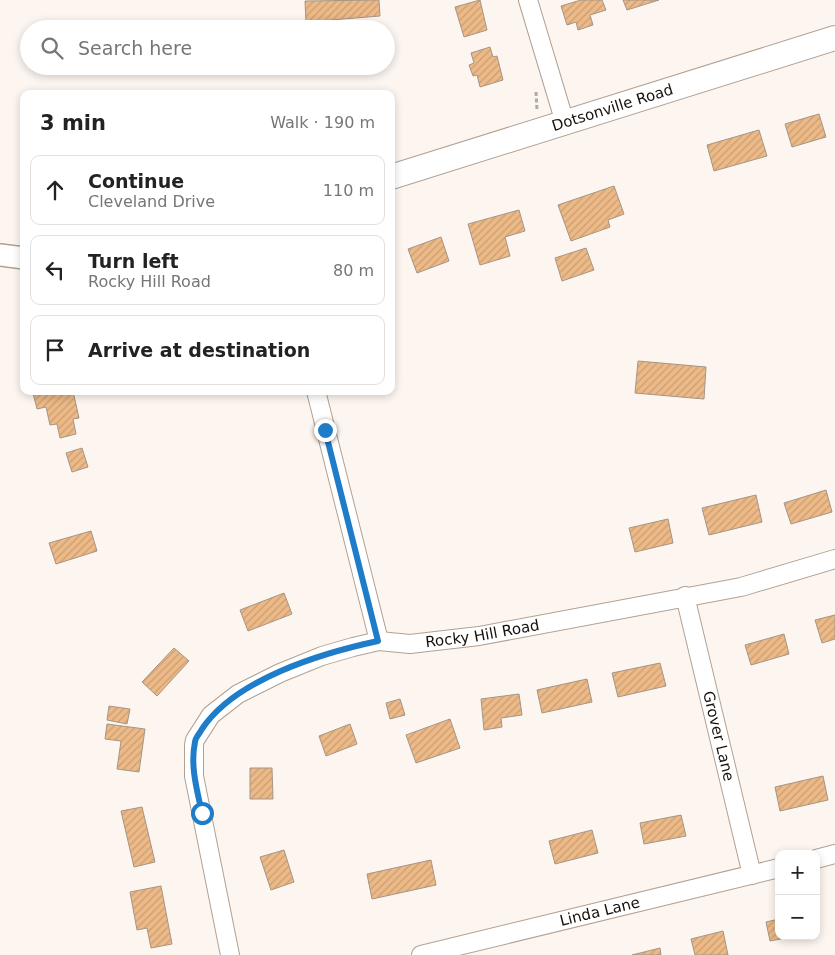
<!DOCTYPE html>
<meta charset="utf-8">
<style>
:root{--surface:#fff;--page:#f2f2f2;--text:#222;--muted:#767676;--line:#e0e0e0}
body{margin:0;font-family:"DejaVu Sans",sans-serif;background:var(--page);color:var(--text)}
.controls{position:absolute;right:15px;bottom:15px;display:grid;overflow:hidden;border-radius:10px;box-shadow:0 2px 8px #0003}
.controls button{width:45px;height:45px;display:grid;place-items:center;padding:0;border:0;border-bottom:1px solid var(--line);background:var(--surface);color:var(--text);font:25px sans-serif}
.stop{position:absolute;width:15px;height:15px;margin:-11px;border:4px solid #1f7cc9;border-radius:50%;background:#fff}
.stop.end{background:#1f7cc9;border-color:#fff;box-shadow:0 1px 5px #0008}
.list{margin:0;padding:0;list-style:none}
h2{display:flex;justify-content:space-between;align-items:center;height:65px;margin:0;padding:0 20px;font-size:21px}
h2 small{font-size:16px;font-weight:400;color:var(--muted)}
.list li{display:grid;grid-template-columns:32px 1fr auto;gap:15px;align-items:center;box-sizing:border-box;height:70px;margin:0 10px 10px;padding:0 10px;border:1px solid var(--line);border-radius:10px}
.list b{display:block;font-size:19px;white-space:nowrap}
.list p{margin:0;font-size:16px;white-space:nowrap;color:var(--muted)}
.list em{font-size:16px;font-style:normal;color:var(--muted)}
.icon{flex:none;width:28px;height:28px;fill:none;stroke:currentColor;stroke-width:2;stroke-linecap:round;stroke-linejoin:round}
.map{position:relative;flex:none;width:835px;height:955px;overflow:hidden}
.search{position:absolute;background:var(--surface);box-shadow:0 2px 8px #0003;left:20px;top:20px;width:375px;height:55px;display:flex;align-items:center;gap:12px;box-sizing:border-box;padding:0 18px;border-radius:28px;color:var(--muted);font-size:19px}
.panel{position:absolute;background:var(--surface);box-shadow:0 2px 8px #0003;left:20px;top:90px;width:375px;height:305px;border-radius:10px}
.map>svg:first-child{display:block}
.building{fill:url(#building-hatch);stroke:#a49586}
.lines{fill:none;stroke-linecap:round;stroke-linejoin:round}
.minor-casing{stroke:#b1a192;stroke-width:20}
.tertiary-casing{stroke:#b1a192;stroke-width:24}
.secondary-casing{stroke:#b1a192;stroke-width:26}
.path{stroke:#b0aaa4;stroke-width:3;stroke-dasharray:4 2.5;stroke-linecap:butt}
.minor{stroke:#fff;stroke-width:18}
.tertiary{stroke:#fff;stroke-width:21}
.secondary{stroke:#fff;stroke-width:24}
.route{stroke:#1f7cc9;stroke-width:6}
.labels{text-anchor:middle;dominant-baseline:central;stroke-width:4;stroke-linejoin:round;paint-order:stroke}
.street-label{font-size:15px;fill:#16100b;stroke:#fdf6f0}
</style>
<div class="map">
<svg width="835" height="955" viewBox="0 0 835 955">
<defs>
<pattern id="building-hatch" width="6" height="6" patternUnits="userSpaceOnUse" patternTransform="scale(1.25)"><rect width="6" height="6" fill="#ecb987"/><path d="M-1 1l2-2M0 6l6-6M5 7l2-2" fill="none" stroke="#ca9e73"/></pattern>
</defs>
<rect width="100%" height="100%" fill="#fdf6f0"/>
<g class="building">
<polygon points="379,0 380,16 306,22 305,1"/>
<polygon points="480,0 487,30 464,37 455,7"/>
<polygon points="581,0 602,0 606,10 590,15 593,25 578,30 576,22 567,25 561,6"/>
<polygon points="623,0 659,0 627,10"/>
<polygon points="490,47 493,57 497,56 503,80 480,87 477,75 473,76 469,65 474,63 471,53"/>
<polygon points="819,114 826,137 792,147 785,124"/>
<polygon points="759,130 767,156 714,171 707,145"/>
<polygon points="614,186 624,214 608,220 610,227 571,241 558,205"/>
<polygon points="519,210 525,231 505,237 510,256 480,265 468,224"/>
<polygon points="441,237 449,261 417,273 408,249"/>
<polygon points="586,248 594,270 562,281 555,258"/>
<polygon points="638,361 706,367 704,399 635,393"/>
<polygon points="42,391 73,391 79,418 73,419 76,434 60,438 57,424 50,425 46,407 37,409 33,393"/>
<polygon points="82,448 88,467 72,472 66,453"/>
<polygon points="826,490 832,512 791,524 784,503"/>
<polygon points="756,495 762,522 709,535 702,508"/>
<polygon points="668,519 673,543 635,552 629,528"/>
<polygon points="91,531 97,551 56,564 49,543"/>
<polygon points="284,593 292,614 248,631 240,610"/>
<polygon points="835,615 835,639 822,643 815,620"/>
<polygon points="784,634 789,654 751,665 745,645"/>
<polygon points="174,648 189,661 157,696 142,682"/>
<polygon points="660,663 666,686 618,697 612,673"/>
<polygon points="587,679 592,702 542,713 537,690"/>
<polygon points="519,694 522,715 501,718 502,727 484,730 481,699"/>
<polygon points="400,699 405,715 390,719 386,703"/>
<polygon points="109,706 130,709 127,724 107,720"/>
<polygon points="450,719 460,748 416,763 406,735"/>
<polygon points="107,724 145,729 139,772 117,769 121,741 105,739"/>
<polygon points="350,724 357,744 326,756 319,736"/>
<polygon points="250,768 272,768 273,799 250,799"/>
<polygon points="823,776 828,800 780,811 775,787"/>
<polygon points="142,807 155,862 134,867 121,811"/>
<polygon points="681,815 686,836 644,844 640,823"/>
<polygon points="592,830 598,853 555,864 549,841"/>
<polygon points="284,850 294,882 271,890 260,857"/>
<polygon points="431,860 436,885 372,899 367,874"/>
<polygon points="161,886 172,944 151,948 147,928 137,930 130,892"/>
<polygon points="779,919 779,936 796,936 770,941 766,922"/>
<polygon points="723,931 728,955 695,955 691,939"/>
<polygon points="660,948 661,955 632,955"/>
</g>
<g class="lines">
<g class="minor-casing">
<g id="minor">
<polyline points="528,0 565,123"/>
<polyline points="316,391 379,641"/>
<path id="s1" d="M685,596L752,875"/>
<polyline points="816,859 835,854"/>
<path id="s2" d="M230,955L194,776V745L195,740L211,715L238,694L280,673L322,656L353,647L379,641L410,644L479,636L741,587L835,559"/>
<path id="s3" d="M421,955L779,868"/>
</g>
</g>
<g class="tertiary-casing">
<polyline id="tertiary" points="0,255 24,258"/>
</g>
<g class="secondary-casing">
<g id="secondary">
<path id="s4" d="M391,177L835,38"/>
</g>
</g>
<polyline class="path" points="536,92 537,110"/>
<use href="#minor" class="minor"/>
<use href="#tertiary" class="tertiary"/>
<use href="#secondary" class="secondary"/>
</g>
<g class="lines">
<path class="route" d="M202,813C197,790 190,766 195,742C195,738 200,733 202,729C235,679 322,653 378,641L325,430"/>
</g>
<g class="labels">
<g class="street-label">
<text stroke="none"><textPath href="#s4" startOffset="232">Dotsonville Road</textPath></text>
<text stroke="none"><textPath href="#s2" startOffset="538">Rocky Hill Road</textPath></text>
<text stroke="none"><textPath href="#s1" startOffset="144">Grover Lane</textPath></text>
<text stroke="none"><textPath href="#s3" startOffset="184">Linda Lane</textPath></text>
</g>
</g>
</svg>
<div class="controls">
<button>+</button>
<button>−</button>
</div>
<div class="stop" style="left:202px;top:813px"></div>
<div class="stop end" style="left:325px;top:430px"></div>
<div class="search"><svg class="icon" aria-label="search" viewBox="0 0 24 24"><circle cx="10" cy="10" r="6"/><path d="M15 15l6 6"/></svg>Search here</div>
<section class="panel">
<h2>3 min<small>Walk · 190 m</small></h2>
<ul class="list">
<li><svg class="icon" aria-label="ahead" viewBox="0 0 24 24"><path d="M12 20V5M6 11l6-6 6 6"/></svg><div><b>Continue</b><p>Cleveland Drive</p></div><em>110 m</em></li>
<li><svg class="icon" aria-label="left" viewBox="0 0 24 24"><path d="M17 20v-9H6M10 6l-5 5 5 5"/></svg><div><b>Turn left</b><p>Rocky Hill Road</p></div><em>80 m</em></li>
<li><svg class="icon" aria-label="arrive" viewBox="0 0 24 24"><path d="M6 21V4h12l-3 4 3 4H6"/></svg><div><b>Arrive at destination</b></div></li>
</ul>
</section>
</div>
